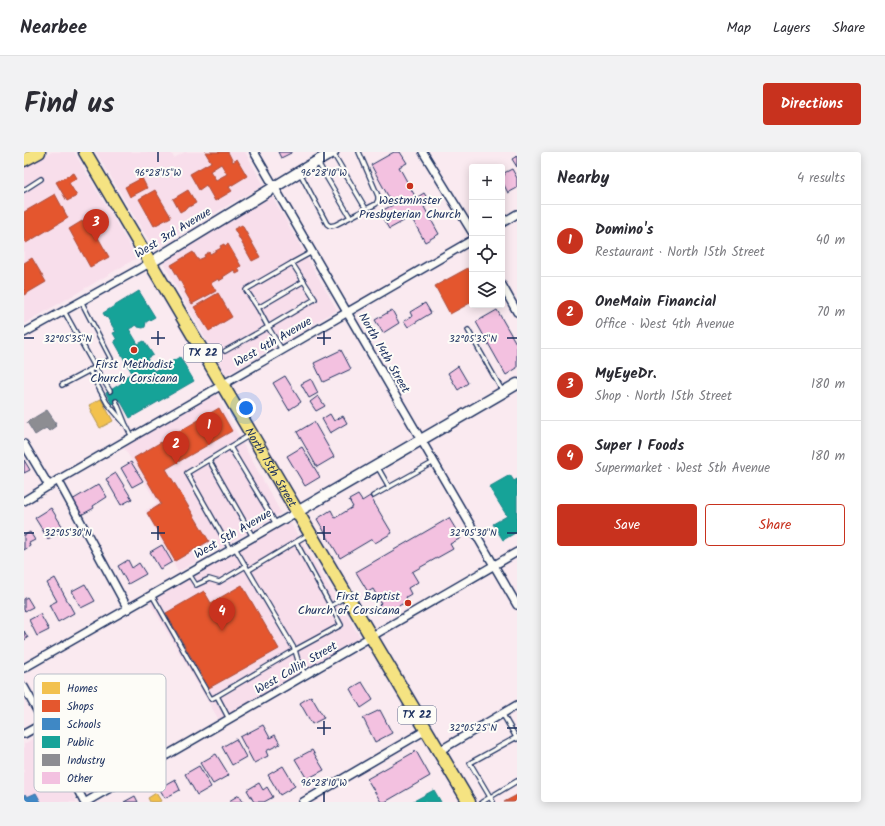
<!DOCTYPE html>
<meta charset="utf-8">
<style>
:root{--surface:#fff;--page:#f2f2f3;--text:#2b2b33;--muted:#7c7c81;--line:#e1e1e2;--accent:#c8321e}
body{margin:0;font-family:Kalam,sans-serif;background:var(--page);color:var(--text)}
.controls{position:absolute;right:12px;top:12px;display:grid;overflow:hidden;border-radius:4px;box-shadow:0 2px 10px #0003}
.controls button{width:36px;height:36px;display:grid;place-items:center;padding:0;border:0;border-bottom:1px solid var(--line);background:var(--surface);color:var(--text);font:20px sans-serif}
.you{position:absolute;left:222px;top:256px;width:14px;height:14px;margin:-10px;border:3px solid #fff;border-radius:50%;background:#1a73e8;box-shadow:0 0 0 6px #1a73e833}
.badge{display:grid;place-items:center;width:26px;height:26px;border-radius:50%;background:var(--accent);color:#fff;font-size:13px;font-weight:700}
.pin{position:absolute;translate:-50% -33px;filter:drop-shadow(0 1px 2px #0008)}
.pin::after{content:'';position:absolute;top:21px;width:14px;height:12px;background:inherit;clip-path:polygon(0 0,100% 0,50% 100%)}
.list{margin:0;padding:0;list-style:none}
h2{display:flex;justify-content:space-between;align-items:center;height:52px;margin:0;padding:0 16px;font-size:17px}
h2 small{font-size:13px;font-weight:400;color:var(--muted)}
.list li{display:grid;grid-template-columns:26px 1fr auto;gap:12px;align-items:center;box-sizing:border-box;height:72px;padding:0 16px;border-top:1px solid var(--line)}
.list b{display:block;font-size:15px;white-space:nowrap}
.list p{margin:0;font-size:13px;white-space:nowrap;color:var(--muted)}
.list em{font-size:13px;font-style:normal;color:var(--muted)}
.actions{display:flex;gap:8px;padding:12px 16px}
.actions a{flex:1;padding:9px 0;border:1px solid var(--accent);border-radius:4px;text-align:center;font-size:14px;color:var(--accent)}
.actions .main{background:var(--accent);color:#fff}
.icon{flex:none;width:22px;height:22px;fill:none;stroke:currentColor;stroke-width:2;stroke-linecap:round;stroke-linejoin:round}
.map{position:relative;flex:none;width:493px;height:650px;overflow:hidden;border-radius:4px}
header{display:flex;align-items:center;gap:24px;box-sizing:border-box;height:56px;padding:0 20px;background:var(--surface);border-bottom:1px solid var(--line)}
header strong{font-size:19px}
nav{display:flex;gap:22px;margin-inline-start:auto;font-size:14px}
.intro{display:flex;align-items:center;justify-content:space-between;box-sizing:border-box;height:96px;padding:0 24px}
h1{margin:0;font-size:28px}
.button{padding:10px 18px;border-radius:4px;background:var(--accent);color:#fff;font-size:14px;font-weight:700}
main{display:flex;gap:24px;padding:0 24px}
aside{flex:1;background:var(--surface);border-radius:4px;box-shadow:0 2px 10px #0003}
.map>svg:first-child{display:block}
.built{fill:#f8deeb}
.homes{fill:#f2c14e;stroke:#b29553}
.shops{fill:#e4572e;stroke:#a84b3c;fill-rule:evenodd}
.schools{fill:#3f88c5;stroke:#346da6}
.public{fill:#17a398;stroke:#188087}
.industry{fill:#8d8d92;stroke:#6b7182}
.building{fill:#f3c1e0;stroke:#1b2f5e}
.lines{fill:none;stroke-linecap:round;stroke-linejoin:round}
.lane-casing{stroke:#1b2f5e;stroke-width:6}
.street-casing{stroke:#1b2f5e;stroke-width:10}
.secondary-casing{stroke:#1b2f5e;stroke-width:13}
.primary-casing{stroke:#1b2f5e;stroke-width:15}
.lane{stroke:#fdfcf7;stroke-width:3.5}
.street{stroke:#fdfcf7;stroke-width:7}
.secondary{stroke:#fdfcf7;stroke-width:10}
.primary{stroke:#f5e382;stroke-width:12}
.ticks{fill:none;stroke:#1b2f5e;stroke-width:1.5}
.poi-dot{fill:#c8321e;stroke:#fdfcf7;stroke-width:1.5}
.labels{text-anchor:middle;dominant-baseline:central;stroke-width:4;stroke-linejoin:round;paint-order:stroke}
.shield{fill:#fdfcf7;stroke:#5f6c8c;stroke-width:1}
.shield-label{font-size:11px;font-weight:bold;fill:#1b2f5e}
.poi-label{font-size:12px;fill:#1b2f5e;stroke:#fdfcf7}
.street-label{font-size:12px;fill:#1b2f5e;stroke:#fdfcf7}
.key{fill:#fdfcf7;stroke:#b9bec9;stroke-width:1}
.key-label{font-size:11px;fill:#1b2f5e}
.ticks-label{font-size:10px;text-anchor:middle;fill:#1b2f5e;stroke:#fdfcf7;stroke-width:4;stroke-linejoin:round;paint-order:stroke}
</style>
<header>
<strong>Nearbee</strong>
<nav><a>Map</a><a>Layers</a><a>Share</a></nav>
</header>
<div class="intro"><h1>Find us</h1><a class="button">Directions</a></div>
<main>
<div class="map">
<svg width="493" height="650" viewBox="0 0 493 650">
<rect width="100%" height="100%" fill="#faeaf0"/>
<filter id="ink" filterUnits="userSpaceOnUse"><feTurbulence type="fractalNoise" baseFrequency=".025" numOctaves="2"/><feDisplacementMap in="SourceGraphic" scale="8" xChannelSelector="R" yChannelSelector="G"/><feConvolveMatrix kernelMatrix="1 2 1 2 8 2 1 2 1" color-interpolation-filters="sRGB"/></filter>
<g filter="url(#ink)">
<g class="built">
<polygon points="28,0 50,0 113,106 0,172 0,16"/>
<polygon points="72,0 147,0 150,6 161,0 221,0 240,33 129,96"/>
<polygon points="248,44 313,158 202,223 137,107"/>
<polygon points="191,241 257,361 154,420 121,359 133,351 99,294"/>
<polygon points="265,369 336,485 195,568 125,449"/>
<polygon points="18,581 53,650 0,650 0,592"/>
</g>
<g class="homes">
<polygon points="77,247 89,269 76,276 67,260 68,259 65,253"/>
<polygon points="132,641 137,649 135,650 126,650 124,646"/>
</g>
<g class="shops">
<path d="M181,0H204L209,10L213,7L223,24L205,35L208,39L191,49L182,33L175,38L166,22L187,10ZM197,12L203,22L192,28L186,19Z"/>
<polygon points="50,21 53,26 45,31 53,44 43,49 32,30"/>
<polygon points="118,26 123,36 106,45 101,35"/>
<polygon points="131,38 147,65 130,74 115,47"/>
<polygon points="164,38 172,51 156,60 149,47"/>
<polygon points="31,42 44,66 2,91 0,88 0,60"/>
<polygon points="63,66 85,105 66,115 45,77"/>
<polygon points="218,73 236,105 228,109 210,77"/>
<polygon points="200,92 201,94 204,92 217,114 214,116 216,120 212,122 210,118 199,125 200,126 195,129 194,127 187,131 192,139 168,152 161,140 162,139 147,113 169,100 174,108 181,105 180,103 185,100 186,102 197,96 196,94"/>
<polygon points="8,106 22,130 0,143 0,111"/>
<polygon points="444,116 448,123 448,150 426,162 411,134"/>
<polygon points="194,141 208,165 185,179 170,155"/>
<polygon points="195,256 208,279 142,317 185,389 151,409 123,361 137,352 110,306"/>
<polygon points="218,433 255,497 185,536 142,461 180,439 187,451"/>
<polygon points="493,643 493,650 480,650"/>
</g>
<polygon class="schools" points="12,641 17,650 0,650 0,643 1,642 3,645"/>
<g class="public">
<polygon points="115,139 131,165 122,170 121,175 119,176 114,175 113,173 105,177 114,192 120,189 129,203 123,206 130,219 156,205 170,229 106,266 96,248 88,252 82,241 98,231 96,228 108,221 90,189 93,188 89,181 92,180 83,165 82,166 79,161"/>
<polygon points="486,323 490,329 493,327 493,380 479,388 469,372 483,364 465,335"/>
<polygon points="410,638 417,650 388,650"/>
</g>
<polygon class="industry" points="23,258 32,271 30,272 32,274 25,279 22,276 11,283 3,270"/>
<g class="building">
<polygon points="254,0 267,0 267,1 257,6"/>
<polygon points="370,0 376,0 383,11 375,15 392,46 400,41 406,51 400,55 415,82 401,90 387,65 365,77 355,60 369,53 347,13"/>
<polygon points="493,4 493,15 488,7"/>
<polygon points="488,17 493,26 493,36 484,41 478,29 478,24 481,23 480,21"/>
<polygon points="401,151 407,161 384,175 380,169 388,164 386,160"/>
<polygon points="368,158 375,171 359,181 351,168"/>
<polygon points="473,158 493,193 493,216 482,223 452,170"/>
<polygon points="317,198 327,217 299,230 290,211"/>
<polygon points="434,214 444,231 434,238 424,221"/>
<polygon points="261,224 277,250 265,258 249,231"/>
<polygon points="287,227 294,241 285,246 277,232"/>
<polygon points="294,244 301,254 292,259 286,250"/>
<polygon points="306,262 310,269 319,264 323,271 306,281 298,267"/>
<polygon points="290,270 310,305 293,315 273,280"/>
<polygon points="278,295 296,325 281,334 263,304"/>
<polygon points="0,308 6,318 0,321"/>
<polygon points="107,310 119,329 108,335 97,316"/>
<polygon points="92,321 108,347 97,353 82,327"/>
<polygon points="75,332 83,345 69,354 70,356 57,363 48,348"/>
<polygon points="334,343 338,349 346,344 368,381 351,391 348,387 316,406 293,367 307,358 311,366 329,355 325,348"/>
<polygon points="27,356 40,377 24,387 11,366"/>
<polygon points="425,366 437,386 426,392 429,397 388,420 394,430 384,436 387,442 382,445 384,449 365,459 364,456 359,459 355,453 357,451 349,437 344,440 332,420"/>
<polygon points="6,380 11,388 5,391 6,394 0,398 0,382 1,383"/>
<polygon points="138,393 148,410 136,417 126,400"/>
<polygon points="104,408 108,416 115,411 122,422 104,432 94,414"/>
<polygon points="31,426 50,461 34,470 25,453 33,449 23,431"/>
<polygon points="61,432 71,449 57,456 48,439"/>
<polygon points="3,445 9,455 1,459 0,458 0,447"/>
<polygon points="16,462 25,478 13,484 5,468"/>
<polygon points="0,479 4,486 0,488"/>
<polygon points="338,530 349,548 337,556 326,537"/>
<polygon points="287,544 300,566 288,572 276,551"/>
<polygon points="356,558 368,581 351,590 339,566"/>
<polygon points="239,573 246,586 251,583 256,592 242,599 244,604 230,611 216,585"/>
<polygon points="212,587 222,605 208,613 198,595"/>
<polygon points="288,598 300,618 283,627 271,607"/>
<polygon points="392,599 406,624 361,650 357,650 343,627"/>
<polygon points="192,602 205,623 189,632 176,611"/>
<polygon points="175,614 187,635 173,643 161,622"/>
<polygon points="259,614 271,634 256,643 244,623"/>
<polygon points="151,627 156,638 141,646 135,636"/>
<polygon points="235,631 239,638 243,635 249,645 240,650 230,650 223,638"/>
<polygon points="215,643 219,650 206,650 205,649"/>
<polygon points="111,644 114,650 100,650"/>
</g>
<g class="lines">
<g class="lane-casing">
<g id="lane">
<polyline points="309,1 342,57"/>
<polyline points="293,9 326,65"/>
<polyline points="276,21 303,72 306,74 311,73 352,52 354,48 354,44 335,0"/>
<polyline points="0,38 17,27"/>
<polyline points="268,111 223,137 222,138 234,156 280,129"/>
<polyline points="40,159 71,215 86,239"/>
<polyline points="444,178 479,240"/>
<polyline points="258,198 244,175 291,147 268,111 288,100"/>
<polyline points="201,199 244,175 234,156"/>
<polyline points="65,218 83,251 102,273 108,285"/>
<polyline points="38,233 87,207 57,149"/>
<polyline points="92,249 101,271"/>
<polyline points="206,295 252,372"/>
<polyline points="185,308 229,385"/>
<polyline points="353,314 365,335"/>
<polyline points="349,344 410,310"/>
<polyline points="211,396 271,498 275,512 281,522"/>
<polyline points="206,397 163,321 226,283"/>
<polyline points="225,418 285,382"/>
<polyline points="165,422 172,433 185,427 195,430 222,414"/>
<polyline points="128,443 187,547 193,544"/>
<polyline points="307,454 321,445"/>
<polyline points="478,561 493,587"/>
<polyline points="205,567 193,544 271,498 317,473 272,390"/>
<polyline points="458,650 493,629"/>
<polyline points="469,650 446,611 493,585"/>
</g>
</g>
<g class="street-casing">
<g id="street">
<polyline points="230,0 493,453"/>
<polyline points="399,0 448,80"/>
<polyline points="478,71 493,62"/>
<polyline points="478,133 493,160"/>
<polyline points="0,181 126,111"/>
<polyline points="0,292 25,334"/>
<polyline points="34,328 104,457"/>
<polyline points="0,349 34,328 198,233 448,88"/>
<polyline points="0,516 273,360"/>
<polyline points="0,535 20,571 60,650"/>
<polyline points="0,582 20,571"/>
<polyline points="415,599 493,553"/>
<polyline points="62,650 493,400"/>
<polyline points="279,650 402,578"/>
</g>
</g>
<g class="secondary-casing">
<g id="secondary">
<polyline points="126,111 275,20 309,0"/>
<polyline points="273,360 493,232"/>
</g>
</g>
<g class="primary-casing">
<g id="primary">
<path id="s1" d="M61,0L323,444L445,650"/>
<polyline points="0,8 15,0"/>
</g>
</g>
<use href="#lane" class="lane"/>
<use href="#street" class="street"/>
<use href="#secondary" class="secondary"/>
<use href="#primary" class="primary"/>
</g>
</g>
<path class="ticks" d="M134,0V10M300,0V10M134,179V193M300,179V193M0,186H10M127,186H141M293,186H307M483,186H493M134,374V388M300,374V388M0,381H10M127,381H141M293,381H307M483,381H493M300,569V583M293,576H307M483,576H493M300,640V650"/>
<g class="poi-dot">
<circle cx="386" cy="34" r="4"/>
<circle cx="110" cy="198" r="4"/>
<circle cx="384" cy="451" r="4"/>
</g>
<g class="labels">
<g class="shield">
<rect x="160" y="192" width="38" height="18" rx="3"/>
<rect x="374" y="554" width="38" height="18" rx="3"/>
</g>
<g class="shield-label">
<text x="179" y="201">TX 22</text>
<text x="393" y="563">TX 22</text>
</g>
<g class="poi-label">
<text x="386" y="48">Westminster<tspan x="386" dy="14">Presbyterian Church</tspan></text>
<text x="110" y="212">First Methodist<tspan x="110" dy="14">Church Corsicana</tspan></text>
<text x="376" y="444" text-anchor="end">First Baptist<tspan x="376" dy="14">Church of Corsicana</tspan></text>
</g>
<g class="street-label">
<text transform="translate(149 81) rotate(-31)">West 3rd Avenue</text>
<text transform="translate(249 190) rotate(-30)">West 4th Avenue</text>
<text transform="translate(360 201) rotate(60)">North 14th Street</text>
<text stroke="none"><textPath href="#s1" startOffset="366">North 15th Street</textPath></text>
<text transform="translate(209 382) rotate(-30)">West 5th Avenue</text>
<text transform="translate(272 516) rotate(-30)">West Collin Street</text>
</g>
</g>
<rect x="10" y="522" width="132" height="118" rx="6" class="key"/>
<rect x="18" y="530" width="18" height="12" fill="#f2c14e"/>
<rect x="18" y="548" width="18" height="12" fill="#e4572e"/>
<rect x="18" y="566" width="18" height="12" fill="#3f88c5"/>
<rect x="18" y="584" width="18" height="12" fill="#17a398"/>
<rect x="18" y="602" width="18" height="12" fill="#8d8d92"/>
<rect x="18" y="620" width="18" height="12" fill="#f3c1e0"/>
<g class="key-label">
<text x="43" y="540">Homes</text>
<text x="43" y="558">Shops</text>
<text x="43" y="576">Schools</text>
<text x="43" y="594">Public</text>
<text x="43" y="612">Industry</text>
<text x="43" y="630">Other</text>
</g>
<g class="ticks-label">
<text x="134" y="24">96°28'15"W</text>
<text x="300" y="24">96°28'10"W</text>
<text x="44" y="190">32°05'35"N</text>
<text x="449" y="190">32°05'35"N</text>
<text x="44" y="384">32°05'30"N</text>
<text x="449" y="384">32°05'30"N</text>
<text x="449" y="579">32°05'25"N</text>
<text x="300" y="634">96°28'10"W</text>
</g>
</svg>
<div class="controls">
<button>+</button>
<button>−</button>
<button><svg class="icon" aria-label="locate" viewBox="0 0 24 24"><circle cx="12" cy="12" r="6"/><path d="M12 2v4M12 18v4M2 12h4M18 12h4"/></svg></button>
<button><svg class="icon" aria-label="layers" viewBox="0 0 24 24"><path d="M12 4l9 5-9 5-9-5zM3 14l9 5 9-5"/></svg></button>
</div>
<div class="you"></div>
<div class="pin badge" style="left:185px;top:293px">1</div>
<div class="pin badge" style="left:152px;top:312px">2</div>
<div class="pin badge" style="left:72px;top:90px">3</div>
<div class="pin badge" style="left:198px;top:479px">4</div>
</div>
<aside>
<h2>Nearby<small>4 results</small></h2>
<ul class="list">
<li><span class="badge">1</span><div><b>Domino's</b><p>Restaurant · North 15th Street</p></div><em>40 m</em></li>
<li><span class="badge">2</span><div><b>OneMain Financial</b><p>Office · West 4th Avenue</p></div><em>70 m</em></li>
<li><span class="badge">3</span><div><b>MyEyeDr.</b><p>Shop · North 15th Street</p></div><em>180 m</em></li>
<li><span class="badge">4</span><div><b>Super 1 Foods</b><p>Supermarket · West 5th Avenue</p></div><em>180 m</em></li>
</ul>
<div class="actions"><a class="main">Save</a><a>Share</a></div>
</aside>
</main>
